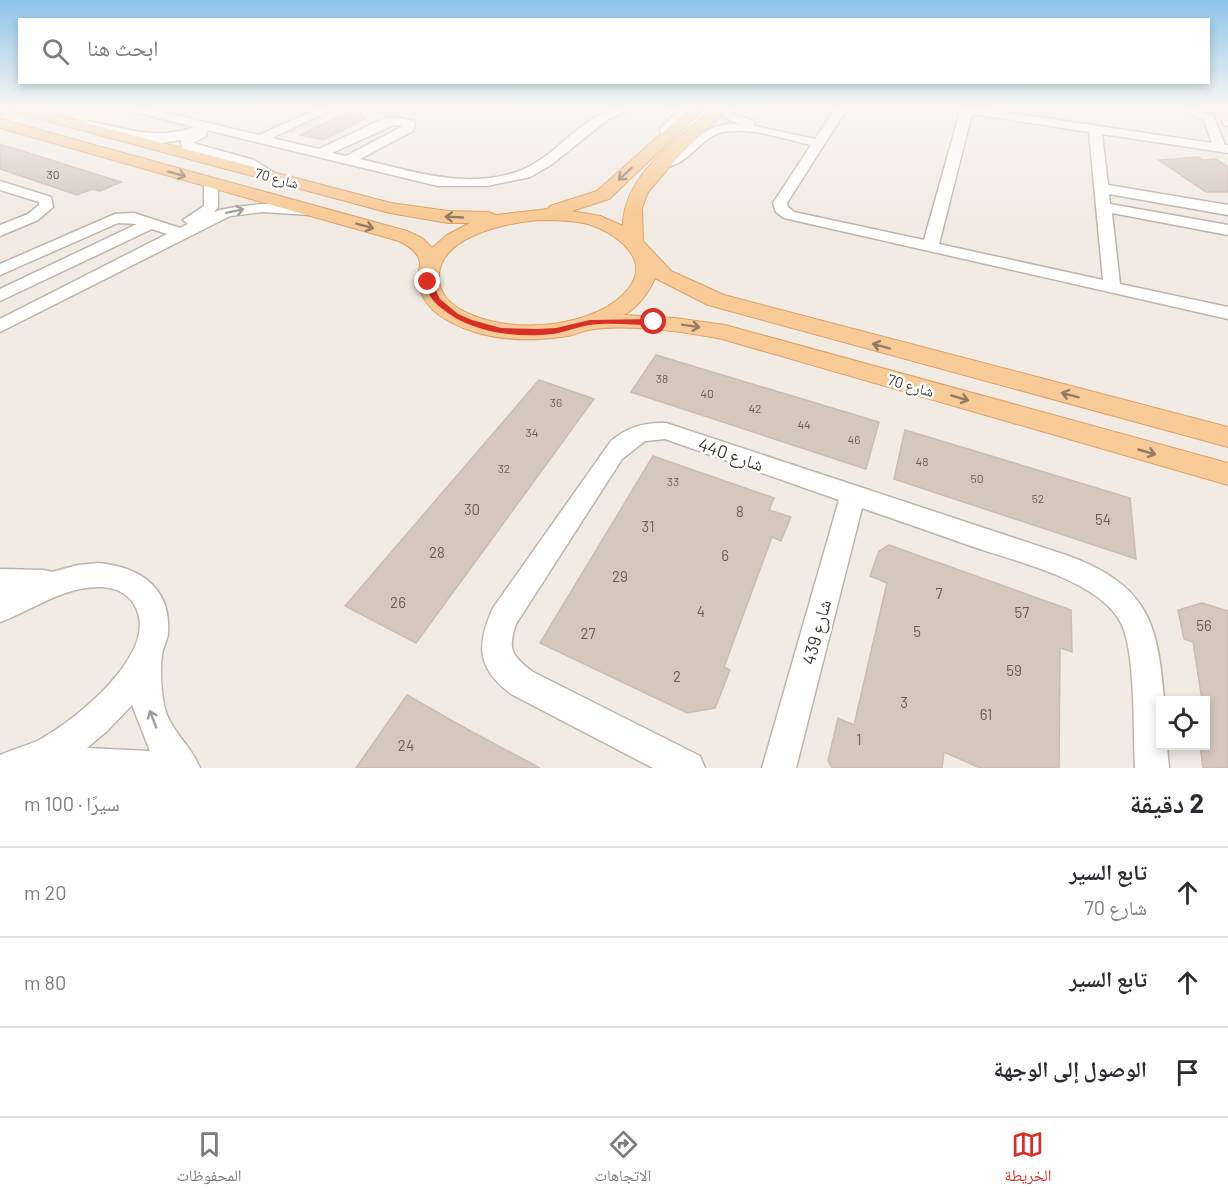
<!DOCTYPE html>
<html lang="ar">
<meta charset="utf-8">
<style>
:root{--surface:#fff;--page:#f7f7f7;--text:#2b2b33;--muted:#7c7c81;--line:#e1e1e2;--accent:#d93025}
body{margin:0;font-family:Barlow,"Noto Naskh Arabic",sans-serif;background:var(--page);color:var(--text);direction:rtl}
.controls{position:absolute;right:18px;bottom:18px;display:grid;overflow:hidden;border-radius:0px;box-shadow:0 3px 9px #0003}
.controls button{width:54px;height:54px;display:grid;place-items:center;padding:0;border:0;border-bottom:2px solid var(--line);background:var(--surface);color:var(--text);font:30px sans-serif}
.stop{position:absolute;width:18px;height:18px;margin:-14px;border:4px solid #d93025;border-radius:50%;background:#fff}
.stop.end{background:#d93025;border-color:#fff;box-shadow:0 2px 6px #0008}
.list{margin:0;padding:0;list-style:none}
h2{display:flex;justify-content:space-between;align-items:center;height:78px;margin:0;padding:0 24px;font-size:26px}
h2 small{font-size:20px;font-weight:400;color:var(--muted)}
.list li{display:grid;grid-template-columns:39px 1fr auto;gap:18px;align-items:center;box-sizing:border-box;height:90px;padding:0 24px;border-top:2px solid var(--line)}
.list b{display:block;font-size:22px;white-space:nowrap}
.list p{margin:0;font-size:20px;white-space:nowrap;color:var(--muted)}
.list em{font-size:20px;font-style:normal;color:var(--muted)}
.icon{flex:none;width:33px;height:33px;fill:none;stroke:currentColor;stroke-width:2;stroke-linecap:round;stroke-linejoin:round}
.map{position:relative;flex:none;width:1228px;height:768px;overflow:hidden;direction:ltr}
.search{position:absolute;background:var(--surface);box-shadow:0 3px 9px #0003;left:18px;right:18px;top:18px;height:66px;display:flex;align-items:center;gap:15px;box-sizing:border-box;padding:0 21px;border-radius:0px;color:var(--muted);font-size:22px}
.sheet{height:348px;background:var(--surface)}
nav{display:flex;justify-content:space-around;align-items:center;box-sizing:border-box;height:84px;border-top:2px solid var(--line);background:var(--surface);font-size:16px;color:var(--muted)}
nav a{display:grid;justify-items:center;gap:3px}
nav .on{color:var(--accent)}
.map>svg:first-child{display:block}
.parking{fill:#dfdcd9}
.building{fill:#d5c7bd;stroke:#ccbbae;stroke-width:1.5}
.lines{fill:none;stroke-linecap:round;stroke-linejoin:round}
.minor-casing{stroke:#bfb4ab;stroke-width:3}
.major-casing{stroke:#dba368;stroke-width:2}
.minor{fill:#fff;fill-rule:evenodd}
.major{fill:#f7ca97;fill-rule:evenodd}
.oneway{stroke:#947b61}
.oneway2{stroke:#a19c9a}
.route{fill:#d93025}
.labels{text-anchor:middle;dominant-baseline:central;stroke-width:5;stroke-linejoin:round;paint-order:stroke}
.number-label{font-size:12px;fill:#685d57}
.far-street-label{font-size:14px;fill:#433a35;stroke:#fff}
.street-label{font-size:15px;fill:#433a35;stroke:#fff}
.near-number-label{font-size:15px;fill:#685d57}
.near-street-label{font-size:18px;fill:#433a35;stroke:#fff}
</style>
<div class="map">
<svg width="1228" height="768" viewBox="0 0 1228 768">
<rect width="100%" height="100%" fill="#f1ebe4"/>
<polygon class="parking" points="313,107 350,107 292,134 267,127"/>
<g class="building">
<polygon points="357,107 365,119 323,140 300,135"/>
<polygon points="0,144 16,149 121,182 100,191 92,189 77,195 0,169"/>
<polygon points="1199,157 1202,160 1216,159 1228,167 1228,192 1206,192 1159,160"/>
<polygon points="656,355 879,422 866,469 631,392"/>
<polygon points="539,380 594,399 416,643 345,606"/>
<polygon points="905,430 1130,498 1136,559 894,479"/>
<polygon points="653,456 774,498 769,510 791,517 781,541 772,537 724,667 730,670 715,708 687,713 540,643"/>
<polygon points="889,545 1071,610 1072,652 1060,648 1059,768 980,768 944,752 942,768 832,768 828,761 838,718 854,725 887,583 870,576 879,551"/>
<polygon points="1202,603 1228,611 1228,768 1203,768 1200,746 1206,746 1206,700 1202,700 1193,642 1184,639 1178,610"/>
<polygon points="407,695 465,728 540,768 356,768"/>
</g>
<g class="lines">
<g class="minor-casing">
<g id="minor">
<path d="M122,107H141L259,135L322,107H337L272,138L319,149L380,120L394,117L413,121L415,124L413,131L360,159C412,171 469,191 522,170C562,154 587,104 635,107L607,120L551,165L530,177L487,186H438L207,130L206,136L193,143L254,160L276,174L278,177L271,181L244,166L182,149L181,140L161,143L87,129L81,125L87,121C124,128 158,141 194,127L124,109ZM394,125L403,126L346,156L332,153Z"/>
<polygon points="658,107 677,107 686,116 672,130 670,139 662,139 660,129 673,116"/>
<path d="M725,107H737L733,114L754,121L755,126L815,139L836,107H848L787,203L788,207L794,212L924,240L960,112L945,109L943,107H971L1212,143L1204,120L1176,107H1191L1213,115L1225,145H1228V153L1102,134L1108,185L1228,205V215L1109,194L1110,204L1228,225V235L1112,213L1120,284L1228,307V319L784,218L776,212L773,203L811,145C784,139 752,127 723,132C700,136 685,172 659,166L657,163L659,160C693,148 699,122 740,124L725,118L721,113ZM972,114L1089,132L1103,280L939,244Z"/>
<polygon points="1228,117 1228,126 1224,125 1222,121"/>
<path d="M211,179L218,183V207L214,212C230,205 306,198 317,210L309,215L263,212L230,216L0,332V319L167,234L152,229L0,301V289L137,224L118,223L0,275V264L115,214L134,213L180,228L188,224L183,220L204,206V183Z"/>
<polygon points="0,181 51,197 53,207 38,220 0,236 0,225 28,214 39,205 39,202 0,190"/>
<path d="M666,423L1066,555C1146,584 1158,620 1164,700H1160V746H1167L1169,768H1135C1133,732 1136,653 1121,623C1099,580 1017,562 974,547C937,534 900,521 862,508L796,768H762L839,500L665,439L645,441L622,459L516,624C507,650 512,656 533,672L700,756L705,768H653L511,694C477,668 476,646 493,608L611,441C627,427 645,422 666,423Z"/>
<path d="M99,563C139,567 171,587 168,632C168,640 163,647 162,654C160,669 161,689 164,705C169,730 191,745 200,768H0V755C13,749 27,746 39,740C73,722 159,654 136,608C129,593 115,587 99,587C62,587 33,610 0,622V569L44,570L52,572L78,565ZM132,705L150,751L87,748L108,730Z"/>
</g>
</g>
<g class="major-casing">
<g id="major">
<path d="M4,107H26L391,203L448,211L488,212L496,215L548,209L550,206L597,191L691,107H706L609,199L572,211L600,216L623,226C623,175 680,137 715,107H730L679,156L648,192L642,208L643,241L671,271L724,295L1228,427V447L708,305L655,278C648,294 639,306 624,315L675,318L725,325L1228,463V485L722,339C688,332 629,324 594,329C585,330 577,334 568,336C530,342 486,341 451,322C434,314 417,297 418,276C418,270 422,265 419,259C416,250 407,245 399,241L0,128V119L407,231L422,238L432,248L447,235L470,223H448L390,213L6,110ZM538,220C554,220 572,220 588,224C614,232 652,258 629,288C598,328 515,334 472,315C457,309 441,298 439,281C435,236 507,223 538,220Z"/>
<polygon points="1196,107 1228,107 1228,114 1203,111"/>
</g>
</g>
<use href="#minor" class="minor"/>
<use href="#major" class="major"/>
</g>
<defs><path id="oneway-shaft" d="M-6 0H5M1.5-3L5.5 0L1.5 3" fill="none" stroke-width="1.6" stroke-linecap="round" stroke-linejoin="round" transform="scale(1.5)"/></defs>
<g class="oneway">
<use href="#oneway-shaft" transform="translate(177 174) rotate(16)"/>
<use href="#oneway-shaft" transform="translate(625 174) rotate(137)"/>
<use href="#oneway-shaft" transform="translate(454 217) rotate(-177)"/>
<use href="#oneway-shaft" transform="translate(365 226) rotate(15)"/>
<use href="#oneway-shaft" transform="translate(691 326) rotate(9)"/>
<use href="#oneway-shaft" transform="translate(881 346) rotate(-165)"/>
<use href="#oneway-shaft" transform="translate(1070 395) rotate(-165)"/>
<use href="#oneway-shaft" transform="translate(960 398) rotate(16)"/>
<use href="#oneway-shaft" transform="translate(1147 452) rotate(16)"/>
</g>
<g class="oneway2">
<use href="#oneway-shaft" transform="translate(235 211) rotate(-12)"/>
<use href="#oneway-shaft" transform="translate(153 719) rotate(-111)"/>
</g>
<linearGradient id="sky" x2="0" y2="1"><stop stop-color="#8cc4e9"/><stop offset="0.5" stop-color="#f9f6f3"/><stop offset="1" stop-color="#f9f6f3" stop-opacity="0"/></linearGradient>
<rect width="1228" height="214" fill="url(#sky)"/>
<path class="route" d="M426,281H431L440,299L458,314L472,320L501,328L537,329L556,328L590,320L654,319L658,322L654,325C633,325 610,322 589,325C577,327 566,332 553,334C515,338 470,333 440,307C432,301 425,290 426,281Z"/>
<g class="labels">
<g class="number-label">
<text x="53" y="174">30</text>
<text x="662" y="378">38</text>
<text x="707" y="393">40</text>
<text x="556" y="402">36</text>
<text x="755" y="408">42</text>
<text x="804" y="424">44</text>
<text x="532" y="432">34</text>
<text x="854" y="439">46</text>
<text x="922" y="461">48</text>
<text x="504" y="468">32</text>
<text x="977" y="478">50</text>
<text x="673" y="481">33</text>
<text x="1038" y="498">52</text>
</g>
<g class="far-street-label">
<text transform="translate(277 178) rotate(15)">شارع 70</text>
</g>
<g class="street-label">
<text transform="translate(911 385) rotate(16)">شارع 70</text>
</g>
<g class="near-number-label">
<text x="472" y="509">30</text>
<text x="740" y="511">8</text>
<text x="1103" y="519">54</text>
<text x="648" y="526">31</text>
<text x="437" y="552">28</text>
<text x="725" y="555">6</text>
<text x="620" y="576">29</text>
<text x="939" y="593">7</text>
<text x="398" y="602">26</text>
<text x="701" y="611">4</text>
<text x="1022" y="612">57</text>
<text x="1204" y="625">56</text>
<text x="917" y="631">5</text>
<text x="588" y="633">27</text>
<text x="1014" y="670">59</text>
<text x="677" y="676">2</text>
<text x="904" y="702">3</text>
<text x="986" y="714">61</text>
<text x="859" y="739">1</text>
<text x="406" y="745">24</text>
</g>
<g class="near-street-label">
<text transform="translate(731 454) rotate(19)">شارع 440</text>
<text transform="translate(816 632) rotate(-75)">شارع 439</text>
</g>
</g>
</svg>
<div class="controls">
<button><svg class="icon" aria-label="locate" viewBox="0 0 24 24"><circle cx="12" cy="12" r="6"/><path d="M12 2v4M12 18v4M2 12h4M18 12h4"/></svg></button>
</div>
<div class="stop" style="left:654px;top:322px"></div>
<div class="stop end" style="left:428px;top:282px"></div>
<div class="search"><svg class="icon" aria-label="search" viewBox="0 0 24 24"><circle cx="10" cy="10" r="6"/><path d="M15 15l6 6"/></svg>ابحث هنا</div>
</div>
<section class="sheet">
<h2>2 دقيقة<small>سيرًا · 100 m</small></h2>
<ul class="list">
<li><svg class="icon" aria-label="ahead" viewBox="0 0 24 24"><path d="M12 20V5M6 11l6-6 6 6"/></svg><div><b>تابع السير</b><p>شارع 70</p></div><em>20 m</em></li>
<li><svg class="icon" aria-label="ahead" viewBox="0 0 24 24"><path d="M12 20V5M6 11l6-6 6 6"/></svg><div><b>تابع السير</b></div><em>80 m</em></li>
<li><svg class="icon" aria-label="arrive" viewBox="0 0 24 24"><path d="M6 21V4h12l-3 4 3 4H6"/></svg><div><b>الوصول إلى الوجهة</b></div></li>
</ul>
</section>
<nav>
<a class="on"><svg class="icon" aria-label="map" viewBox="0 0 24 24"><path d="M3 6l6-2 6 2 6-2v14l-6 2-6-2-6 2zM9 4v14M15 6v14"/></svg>الخريطة</a>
<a><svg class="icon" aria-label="directions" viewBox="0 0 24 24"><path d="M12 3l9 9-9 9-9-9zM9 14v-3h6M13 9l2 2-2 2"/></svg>الاتجاهات</a>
<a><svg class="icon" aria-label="saved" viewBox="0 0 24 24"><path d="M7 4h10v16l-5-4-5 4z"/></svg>المحفوظات</a>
</nav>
